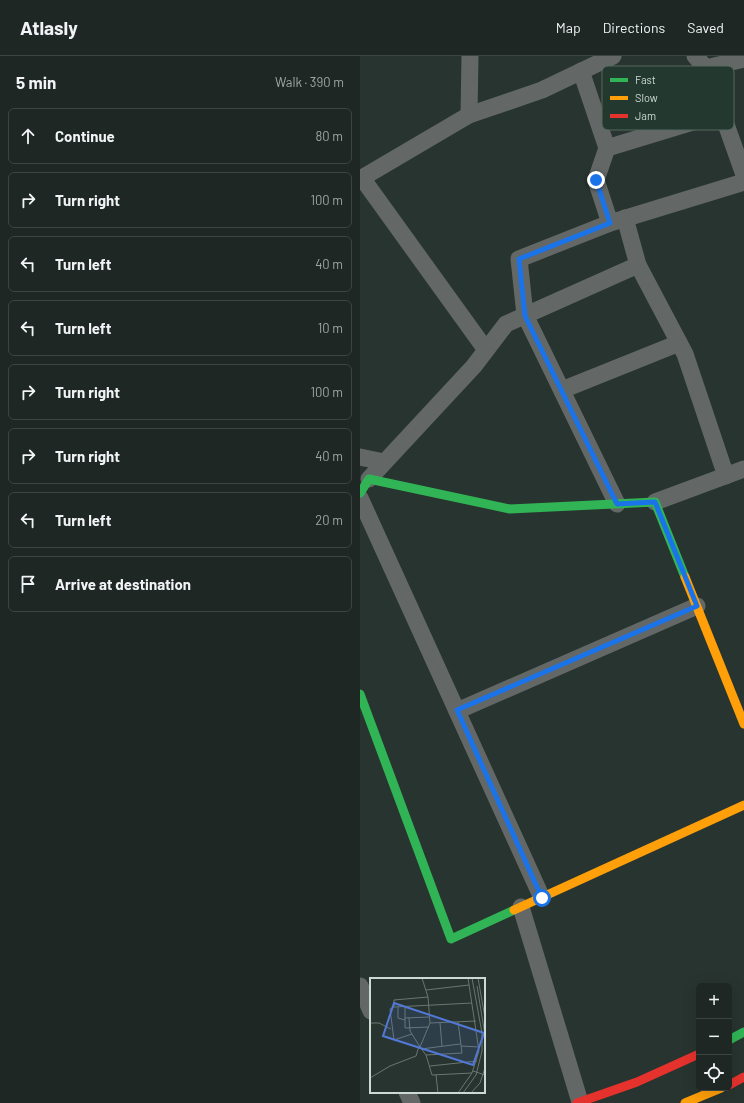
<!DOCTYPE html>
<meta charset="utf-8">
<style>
:root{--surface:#1e2723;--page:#262f2b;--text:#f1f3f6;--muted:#a1a5a6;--line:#3c4441}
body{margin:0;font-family:Barlow,sans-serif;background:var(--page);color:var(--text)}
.controls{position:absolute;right:12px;bottom:12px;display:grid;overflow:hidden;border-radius:6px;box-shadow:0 4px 16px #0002}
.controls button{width:36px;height:36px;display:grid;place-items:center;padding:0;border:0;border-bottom:1px solid var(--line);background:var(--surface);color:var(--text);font:20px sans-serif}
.stop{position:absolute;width:12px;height:12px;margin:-9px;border:3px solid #1a73e8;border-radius:50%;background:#fff}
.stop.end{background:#1a73e8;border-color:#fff;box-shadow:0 1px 4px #0008}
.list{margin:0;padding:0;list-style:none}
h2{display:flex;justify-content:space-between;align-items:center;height:52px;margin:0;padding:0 16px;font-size:17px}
h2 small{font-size:13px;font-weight:400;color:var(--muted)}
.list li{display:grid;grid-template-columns:26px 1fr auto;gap:12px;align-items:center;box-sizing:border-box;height:56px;margin:0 8px 8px;padding:0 8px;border:1px solid var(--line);border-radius:6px}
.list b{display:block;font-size:15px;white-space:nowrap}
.list em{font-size:13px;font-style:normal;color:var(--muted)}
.icon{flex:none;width:22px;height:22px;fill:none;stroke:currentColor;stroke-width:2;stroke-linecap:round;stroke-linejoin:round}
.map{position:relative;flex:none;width:384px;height:1047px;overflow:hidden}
header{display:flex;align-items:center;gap:24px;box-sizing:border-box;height:56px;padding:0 20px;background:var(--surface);border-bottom:1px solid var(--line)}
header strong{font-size:19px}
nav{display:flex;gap:22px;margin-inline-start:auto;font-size:14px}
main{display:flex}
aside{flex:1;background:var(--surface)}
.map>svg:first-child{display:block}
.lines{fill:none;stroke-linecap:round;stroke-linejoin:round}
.street{stroke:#636867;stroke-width:17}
.fast{stroke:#30b455;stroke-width:9}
.slow{stroke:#ff9f0a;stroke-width:9}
.jam{stroke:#e5322d;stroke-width:9}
.route{stroke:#1a73e8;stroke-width:5}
.inset-road{fill:none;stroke:#6a7671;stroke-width:1}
.view{fill:#5278d7;fill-opacity:0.15;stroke:#5278d7;stroke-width:2}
.inset-edge{fill:none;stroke:#cdd9d4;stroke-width:2}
.key{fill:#233930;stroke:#566961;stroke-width:1}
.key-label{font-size:11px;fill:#cdd9d4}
</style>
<header>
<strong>Atlasly</strong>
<nav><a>Map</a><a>Directions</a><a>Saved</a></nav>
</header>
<main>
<aside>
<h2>5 min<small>Walk · 390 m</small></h2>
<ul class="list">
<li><svg class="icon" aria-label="ahead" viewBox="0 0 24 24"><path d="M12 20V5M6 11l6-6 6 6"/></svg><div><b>Continue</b></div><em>80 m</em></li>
<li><svg class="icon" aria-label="right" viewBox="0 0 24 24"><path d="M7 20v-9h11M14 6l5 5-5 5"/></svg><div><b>Turn right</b></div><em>100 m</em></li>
<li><svg class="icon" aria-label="left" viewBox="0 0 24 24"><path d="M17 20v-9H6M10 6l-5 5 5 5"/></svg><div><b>Turn left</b></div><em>40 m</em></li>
<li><svg class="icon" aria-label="left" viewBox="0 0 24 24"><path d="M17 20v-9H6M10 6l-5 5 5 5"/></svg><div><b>Turn left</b></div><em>10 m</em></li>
<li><svg class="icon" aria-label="right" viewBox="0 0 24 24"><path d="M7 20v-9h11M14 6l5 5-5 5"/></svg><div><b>Turn right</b></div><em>100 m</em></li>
<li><svg class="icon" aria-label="right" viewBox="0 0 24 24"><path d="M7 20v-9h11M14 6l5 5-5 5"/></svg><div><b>Turn right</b></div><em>40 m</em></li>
<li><svg class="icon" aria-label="left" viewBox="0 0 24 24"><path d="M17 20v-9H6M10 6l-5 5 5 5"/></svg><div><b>Turn left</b></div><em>20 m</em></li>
<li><svg class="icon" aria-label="arrive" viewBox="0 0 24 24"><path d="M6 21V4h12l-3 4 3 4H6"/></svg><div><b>Arrive at destination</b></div></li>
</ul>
</aside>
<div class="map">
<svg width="384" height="1047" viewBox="0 0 384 1047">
<rect width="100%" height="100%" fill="#28342f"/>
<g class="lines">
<g class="street">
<polyline points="335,0 346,12 384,3"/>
<polyline points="346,12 384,119"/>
<polyline points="221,15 247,92"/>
<polyline points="109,59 110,0"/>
<polyline points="265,162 278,209 325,298 366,420"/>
<polyline points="250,167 236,124 247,92 362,57"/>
<polyline points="126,294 2,122 109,59 182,34 253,0"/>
<polyline points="202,334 319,287"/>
<polyline points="0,401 24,406"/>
<polyline points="9,423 114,310 146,268 278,209"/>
<polyline points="0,442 182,842"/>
<polyline points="295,446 384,413"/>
<polyline points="257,448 165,259 159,203 250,167 384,126"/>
<polyline points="97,655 337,550"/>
<polyline points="161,851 220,1046"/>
<polyline points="0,930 11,955"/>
<polyline points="47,1036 52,1047"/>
</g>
<g class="fast">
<polyline points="0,437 9,423 150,453 295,446 325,521"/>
<polyline points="0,638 91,883 154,854"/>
<polyline points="369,984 384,976"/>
</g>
<g class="slow">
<polyline points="325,521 384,668"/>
<polyline points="154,854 384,749"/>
<polyline points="325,1047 361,1032"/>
</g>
<g class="jam">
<polyline points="369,1029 384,1021"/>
<polyline points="217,1047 277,1026 339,998"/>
</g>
</g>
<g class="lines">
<polyline class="route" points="182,842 97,654 337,550 295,446 257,448 165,260 159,203 250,167 236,124"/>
</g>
<g transform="translate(10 922)">
<rect width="115" height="115" fill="#28342f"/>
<path class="inset-road" d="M52,0L58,19L60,45M108,0L115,40M107,8L115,57M56,12L99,7M24,29L102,25M28,29V40L35,42M35,29V50L59,49M35,40L59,39M39,40L40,53L50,69M0,45H9L21,51M70,45L72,68M42,56L24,62L20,31L24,29V22L58,19M91,68L109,69M51,71L90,66M56,77L92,75L88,44M60,88L107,83M103,93L115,97M102,95L62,97L56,77L50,69L60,45L106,43M66,97L68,115M0,100L20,88L46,78L49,68M88,115L102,95L109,73L98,0M93,115L106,97L112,73V55L102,0M101,115L110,105L115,90"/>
<path class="view" d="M24,25L114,55L103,87L13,58Z"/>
<rect width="115" height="115" class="inset-edge"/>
</g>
<rect x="242" y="10" width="132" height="64" rx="6" class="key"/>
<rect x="250" y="22" width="18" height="4" fill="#30b455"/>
<rect x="250" y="40" width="18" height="4" fill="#ff9f0a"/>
<rect x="250" y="58" width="18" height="4" fill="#e5322d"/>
<g class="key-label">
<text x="275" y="28">Fast</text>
<text x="275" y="46">Slow</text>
<text x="275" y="64">Jam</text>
</g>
</svg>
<div class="controls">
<button>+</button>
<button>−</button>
<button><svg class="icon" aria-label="locate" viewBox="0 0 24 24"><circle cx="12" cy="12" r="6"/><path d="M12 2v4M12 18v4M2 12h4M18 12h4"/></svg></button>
</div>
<div class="stop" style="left:182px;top:842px"></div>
<div class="stop end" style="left:236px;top:124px"></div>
</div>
</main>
